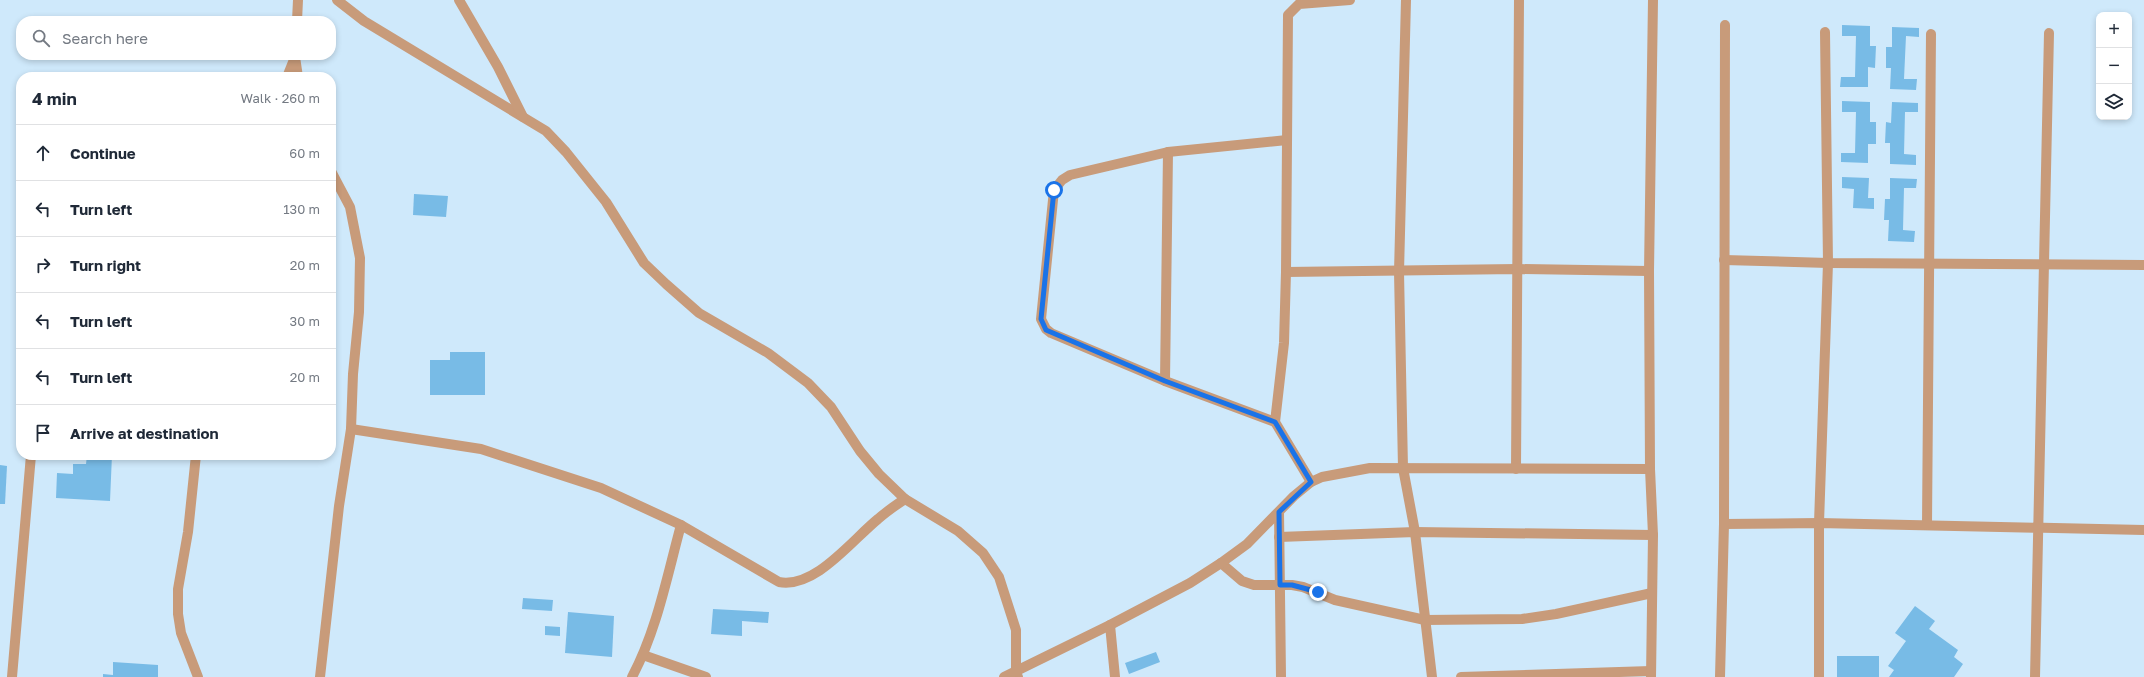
<!DOCTYPE html>
<meta charset="utf-8">
<style>
:root{--surface:#fff;--page:#f2f2f3;--text:#1f2937;--muted:#747a83;--line:#e0e1e3}
body{margin:0;font-family:"Golos Text",sans-serif;background:var(--page);color:var(--text)}
.controls{position:absolute;right:12px;top:12px;display:grid;overflow:hidden;border-radius:8px;box-shadow:0 2px 6px #0003}
.controls button{width:36px;height:36px;display:grid;place-items:center;padding:0;border:0;border-bottom:1px solid var(--line);background:var(--surface);color:var(--text);font:20px sans-serif}
.stop{position:absolute;width:12px;height:12px;margin:-9px;border:3px solid #1a73e8;border-radius:50%;background:#fff}
.stop.end{background:#1a73e8;border-color:#fff;box-shadow:0 1px 4px #0008}
.list{margin:0;padding:0;list-style:none}
h2{display:flex;justify-content:space-between;align-items:center;height:52px;margin:0;padding:0 16px;font-size:17px}
h2 small{font-size:13px;font-weight:400;color:var(--muted)}
.list li{display:grid;grid-template-columns:26px 1fr auto;gap:12px;align-items:center;box-sizing:border-box;height:56px;padding:0 16px;border-top:1px solid var(--line)}
.list b{display:block;font-size:15px;white-space:nowrap}
.list em{font-size:13px;font-style:normal;color:var(--muted)}
.icon{flex:none;width:22px;height:22px;fill:none;stroke:currentColor;stroke-width:2;stroke-linecap:round;stroke-linejoin:round}
.map{position:relative;flex:none;width:2144px;height:677px;overflow:hidden}
.search{position:absolute;background:var(--surface);box-shadow:0 2px 6px #0003;left:16px;top:16px;width:320px;height:44px;display:flex;align-items:center;gap:10px;box-sizing:border-box;padding:0 14px;border-radius:16px;color:var(--muted);font-size:15px}
.panel{position:absolute;background:var(--surface);box-shadow:0 2px 6px #0003;left:16px;top:72px;width:320px;height:388px;border-radius:16px}
.map>svg:first-child{display:block}
.building{fill:#78bbe6}
.lines{fill:none;stroke-linecap:round;stroke-linejoin:round}
.minor{stroke:#c89b7a;stroke-width:10}
.route{stroke:#1a73e8;stroke-width:5}
</style>
<div class="map">
<svg width="2144" height="677" viewBox="0 0 2144 677">
<rect width="100%" height="100%" fill="#cfe9fb"/>
<g class="building">
<polygon points="1842,25 1870,26 1870,46 1876,46 1875,68 1868,67 1868,87 1840,87 1841,77 1855,77 1856,36 1842,36"/>
<polygon points="1892,27 1919,28 1919,37 1906,36 1904,79 1917,79 1916,90 1890,89 1891,68 1886,68 1886,47 1892,47"/>
<polygon points="1842,101 1870,102 1870,122 1876,122 1876,144 1868,144 1868,163 1841,162 1841,153 1855,153 1856,112 1842,112"/>
<polygon points="1892,102 1918,103 1918,112 1905,112 1904,154 1916,155 1916,165 1890,164 1890,143 1885,143 1886,122 1891,123"/>
<polygon points="1842,177 1869,178 1868,198 1874,198 1874,209 1853,208 1854,189 1842,188"/>
<polygon points="1890,178 1917,179 1916,188 1904,188 1903,230 1915,231 1914,242 1888,241 1889,220 1884,220 1885,199 1890,199"/>
<polygon points="414,194 448,196 446,217 413,215"/>
<polygon points="450,352 485,352 485,395 430,395 430,360 450,360"/>
<polygon points="87,455 112,455 110,501 56,498 57,473 73,474 73,464 86,464"/>
<polygon points="0,465 7,466 5,504 0,504"/>
<polygon points="523,598 553,600 552,611 522,609"/>
<polygon points="1915,606 1935,621 1929,629 1958,650 1954,657 1963,664 1954,677 1889,677 1894,670 1888,666 1906,641 1895,633"/>
<polygon points="713,609 769,612 768,623 742,621 742,636 711,634"/>
<polygon points="568,612 614,616 612,657 565,653"/>
<polygon points="545,626 560,627 560,636 545,635"/>
<polygon points="1156,652 1160,662 1129,674 1125,663"/>
<rect x="1837" y="656" width="42" height="21"/>
<polygon points="113,662 158,665 158,677 103,677 103,674 113,675"/>
</g>
<g class="lines">
<g class="minor">
<polyline points="337,0 364,21 546,131 566,152 606,202 644,263 666,284 699,313 768,353 808,383 831,407 860,451 879,474 905,499 958,531 983,553 999,577 1016,630 1016,672 1018,677"/>
<polyline points="459,0 498,67 523,117"/>
<polyline points="1406,0 1399,272 1403,468 1415,532 1432,677"/>
<polyline points="297,21 298,0"/>
<polyline points="295,57 298,77"/>
<polyline points="287,77 295,57"/>
<polyline points="1724,260 1828,263 2144,265"/>
<polyline points="1286,272 1517,269 1649,271"/>
<polyline points="1165,381 1168,152"/>
<polyline points="1275,422 1165,381 1051,333 1046,329 1041,319 1054,190 1062,180 1070,175 1168,152 1287,140"/>
<path d="M351,429L481,449L601,488L681,525L779,582C815,589 852,540 878,519C886,512 896,505 905,499"/>
<polyline points="196,455 188,532 178,589 178,614 181,633 198,677"/>
<polyline points="1516,469 1519,0"/>
<polyline points="1311,482 1275,422 1284,343 1286,272 1288,15 1299,4 1350,0"/>
<polyline points="1279,512 1281,677"/>
<polyline points="1724,524 1819,523 2144,530"/>
<polyline points="1927,525 1931,34"/>
<polyline points="1279,537 1415,532 1653,535"/>
<polyline points="1221,563 1242,581 1254,585 1292,585 1303,587 1335,600 1425,620 1522,619 1556,614 1652,593"/>
<polyline points="1110,625 1115,677"/>
<polyline points="643,655 706,677"/>
<polyline points="12,677 31,455"/>
<polyline points="320,677 339,506 351,429 353,374 359,312 360,258 350,207 331,171"/>
<path d="M632,677C657,630 667,576 681,525"/>
<polyline points="1004,677 1110,625 1190,583 1221,563 1247,544 1294,496 1311,482 1322,477 1370,468 1650,469"/>
<polyline points="1461,677 1651,671"/>
<polyline points="1651,677 1653,535 1650,469 1649,271 1653,0"/>
<polyline points="1720,677 1724,524 1725,25"/>
<polyline points="1819,677 1819,523 1828,263 1825,32"/>
<polyline points="2035,677 2049,33"/>
</g>
</g>
<g class="lines">
<polyline class="route" points="1054,190 1041,319 1046,330 1165,381 1275,422 1311,482 1279,512 1280,585 1292,585 1318,592"/>
</g>
</svg>
<div class="controls">
<button>+</button>
<button>−</button>
<button><svg class="icon" aria-label="layers" viewBox="0 0 24 24"><path d="M12 4l9 5-9 5-9-5zM3 14l9 5 9-5"/></svg></button>
</div>
<div class="stop" style="left:1054px;top:190px"></div>
<div class="stop end" style="left:1318px;top:592px"></div>
<div class="search"><svg class="icon" aria-label="search" viewBox="0 0 24 24"><circle cx="10" cy="10" r="6"/><path d="M15 15l6 6"/></svg>Search here</div>
<section class="panel">
<h2>4 min<small>Walk · 260 m</small></h2>
<ul class="list">
<li><svg class="icon" aria-label="ahead" viewBox="0 0 24 24"><path d="M12 20V5M6 11l6-6 6 6"/></svg><div><b>Continue</b></div><em>60 m</em></li>
<li><svg class="icon" aria-label="left" viewBox="0 0 24 24"><path d="M17 20v-9H6M10 6l-5 5 5 5"/></svg><div><b>Turn left</b></div><em>130 m</em></li>
<li><svg class="icon" aria-label="right" viewBox="0 0 24 24"><path d="M7 20v-9h11M14 6l5 5-5 5"/></svg><div><b>Turn right</b></div><em>20 m</em></li>
<li><svg class="icon" aria-label="left" viewBox="0 0 24 24"><path d="M17 20v-9H6M10 6l-5 5 5 5"/></svg><div><b>Turn left</b></div><em>30 m</em></li>
<li><svg class="icon" aria-label="left" viewBox="0 0 24 24"><path d="M17 20v-9H6M10 6l-5 5 5 5"/></svg><div><b>Turn left</b></div><em>20 m</em></li>
<li><svg class="icon" aria-label="arrive" viewBox="0 0 24 24"><path d="M6 21V4h12l-3 4 3 4H6"/></svg><div><b>Arrive at destination</b></div></li>
</ul>
</section>
</div>
